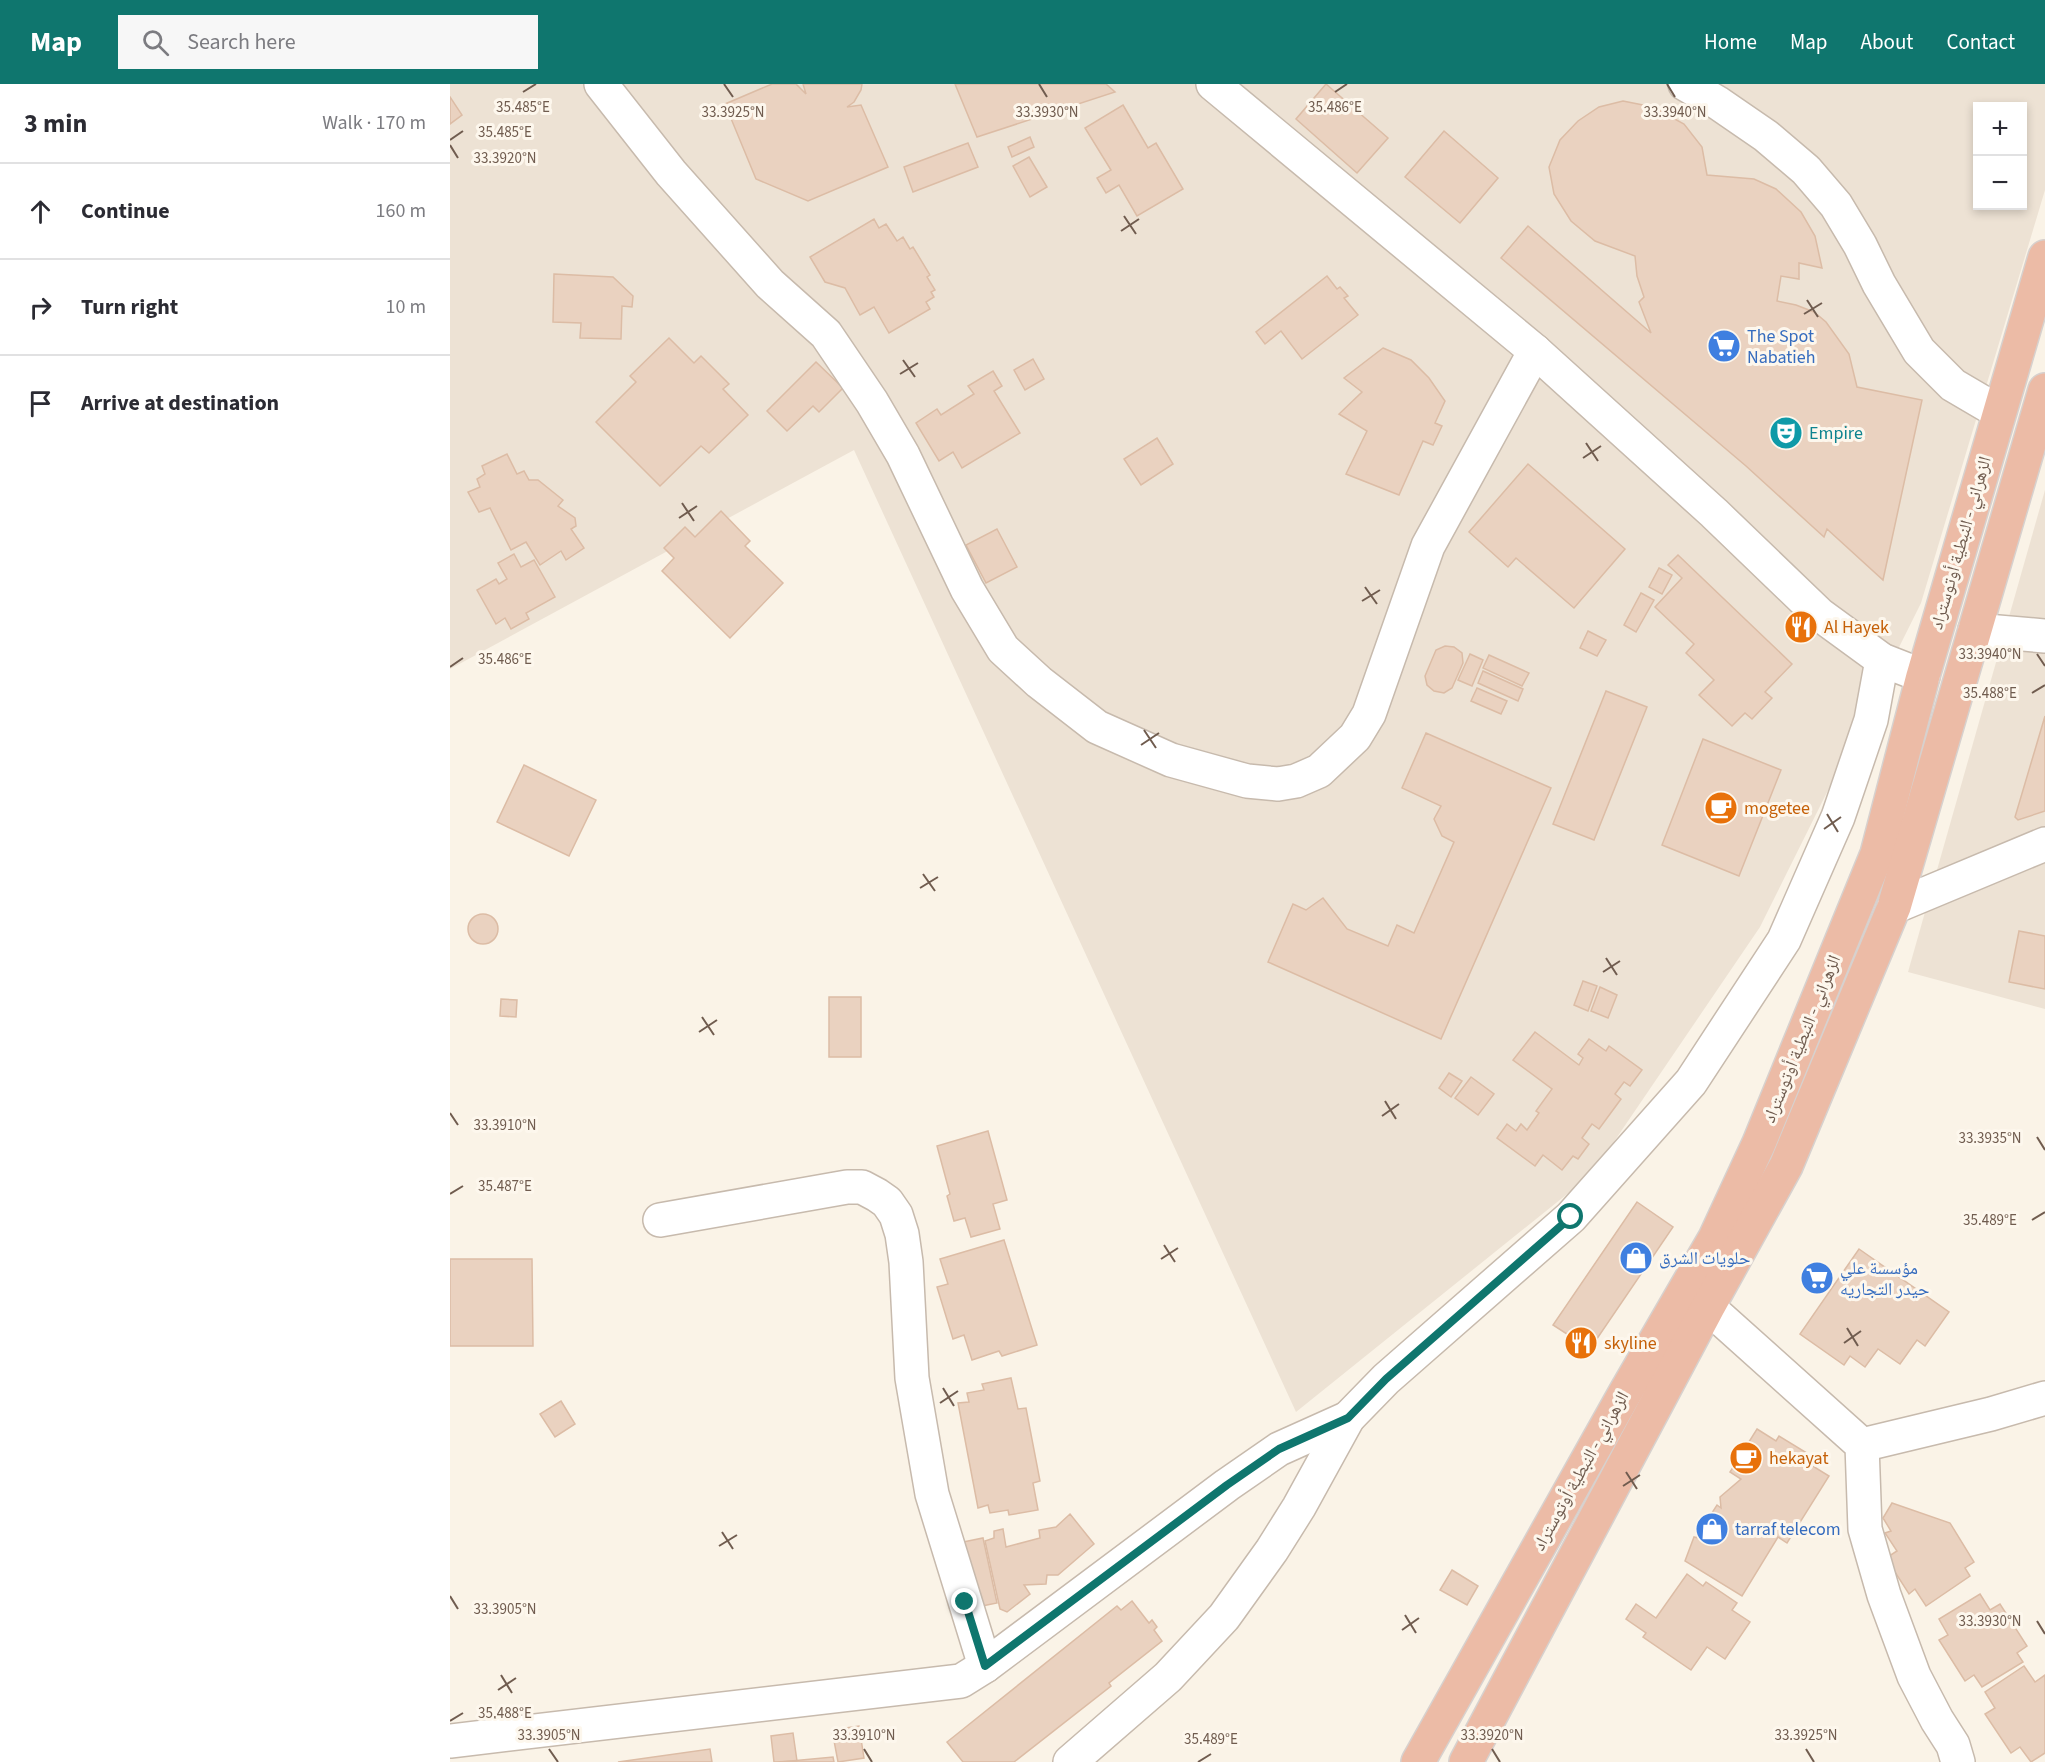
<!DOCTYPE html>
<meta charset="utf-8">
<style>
:root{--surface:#fff;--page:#f7f7f7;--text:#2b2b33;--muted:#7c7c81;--line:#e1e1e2;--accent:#0f766e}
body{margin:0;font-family:"Source Sans 3","Noto Naskh Arabic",sans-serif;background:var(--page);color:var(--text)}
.controls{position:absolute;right:18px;top:18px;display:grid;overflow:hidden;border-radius:0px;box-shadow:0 3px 9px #0003}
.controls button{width:54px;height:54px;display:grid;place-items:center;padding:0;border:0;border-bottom:2px solid var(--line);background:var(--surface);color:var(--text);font:30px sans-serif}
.stop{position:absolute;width:18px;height:18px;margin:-14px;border:4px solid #0f766e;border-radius:50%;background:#fff}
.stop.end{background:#0f766e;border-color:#fff;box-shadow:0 2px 6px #0008}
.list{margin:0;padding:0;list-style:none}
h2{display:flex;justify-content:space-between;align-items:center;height:78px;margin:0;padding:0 24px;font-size:26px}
h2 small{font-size:20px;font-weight:400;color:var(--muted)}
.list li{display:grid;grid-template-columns:39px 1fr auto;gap:18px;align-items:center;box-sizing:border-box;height:96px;padding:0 24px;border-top:2px solid var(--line)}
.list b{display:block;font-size:22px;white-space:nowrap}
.list em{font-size:20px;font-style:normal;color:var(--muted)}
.icon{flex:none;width:33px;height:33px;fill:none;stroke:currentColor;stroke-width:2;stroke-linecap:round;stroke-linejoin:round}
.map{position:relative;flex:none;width:1595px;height:1678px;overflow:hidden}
header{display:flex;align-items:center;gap:36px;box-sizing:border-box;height:84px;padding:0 30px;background:var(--accent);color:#fff}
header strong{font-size:28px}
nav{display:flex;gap:33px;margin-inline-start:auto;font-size:21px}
.search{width:420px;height:54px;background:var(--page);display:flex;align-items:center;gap:15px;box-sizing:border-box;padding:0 21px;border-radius:0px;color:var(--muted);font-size:22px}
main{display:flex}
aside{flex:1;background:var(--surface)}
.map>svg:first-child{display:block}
.residential{fill:#ede2d4;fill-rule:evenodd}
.building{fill:#ead2c0;stroke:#dcbca5;stroke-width:1.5}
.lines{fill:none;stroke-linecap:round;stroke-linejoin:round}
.minor-casing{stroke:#c7baad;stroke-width:36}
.highway-casing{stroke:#d7d1ce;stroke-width:36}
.minor{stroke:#fff;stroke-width:33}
.highway{stroke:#ecbba6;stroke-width:33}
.route{stroke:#0f766e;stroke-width:8}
.ticks{fill:none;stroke:#705c4f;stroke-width:2}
.labels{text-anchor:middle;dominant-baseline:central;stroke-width:6;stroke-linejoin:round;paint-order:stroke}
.shop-label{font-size:18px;fill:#366cbe;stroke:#fdf7ed;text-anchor:start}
.culture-label{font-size:18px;fill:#0d838f;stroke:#fdf7ed;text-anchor:start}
.street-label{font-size:18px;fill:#705c4f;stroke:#fdf7ed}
.food-label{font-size:18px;fill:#c56008;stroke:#fdf7ed;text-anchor:start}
.ticks-label{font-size:15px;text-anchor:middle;fill:#705c4f;stroke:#fdf7ed;stroke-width:6;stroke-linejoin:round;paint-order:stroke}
</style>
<header>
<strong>Map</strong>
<div class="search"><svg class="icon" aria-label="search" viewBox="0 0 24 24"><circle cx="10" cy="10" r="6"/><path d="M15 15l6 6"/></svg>Search here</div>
<nav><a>Home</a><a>Map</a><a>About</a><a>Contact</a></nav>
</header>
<main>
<aside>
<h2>3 min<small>Walk · 170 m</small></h2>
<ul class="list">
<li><svg class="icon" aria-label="ahead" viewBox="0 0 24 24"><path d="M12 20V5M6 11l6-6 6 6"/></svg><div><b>Continue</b></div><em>160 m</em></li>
<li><svg class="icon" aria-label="right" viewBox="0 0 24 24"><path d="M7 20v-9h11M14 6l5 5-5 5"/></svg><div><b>Turn right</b></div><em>10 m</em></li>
<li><svg class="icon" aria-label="arrive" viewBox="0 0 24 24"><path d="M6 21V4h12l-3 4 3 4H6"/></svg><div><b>Arrive at destination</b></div></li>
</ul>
</aside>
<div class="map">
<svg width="1595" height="1678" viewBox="0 0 1595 1678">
<rect width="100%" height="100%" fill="#faf3e7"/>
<g class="residential">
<path d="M0,0H1595V106L1471,519L1310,843L1142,1090L846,1328L404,366L0,585ZM1528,22H1572V122H1528Z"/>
<polygon points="1595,406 1595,925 1458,888"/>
</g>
<g class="building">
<polygon points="322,0 346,0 356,10 353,0 412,0 411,6 404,18 397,23 411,21 438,83 358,117 306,95 275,20"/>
<polygon points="505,0 656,0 665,8 527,53"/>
<polygon points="876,0 938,54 907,89 846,35"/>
<polygon points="0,13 12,31 0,40"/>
<polygon points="1173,17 1203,23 1234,40 1252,63 1257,91 1304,95 1326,105 1351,128 1365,152 1372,184 1349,179 1349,195 1331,192 1327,217 1346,221 1364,228 1376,238 1399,270 1407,303 1472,316 1433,496 1377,445 1374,453 1296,382 1051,174 1078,142 1201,249 1189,218 1194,213 1187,192 1185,172 1145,157 1121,137 1104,110 1099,83 1110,56 1128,37 1149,23"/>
<polygon points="673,21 698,64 706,59 733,105 687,132 669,101 656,109 647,94 661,86 635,44"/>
<polygon points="994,47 1048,94 1010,139 955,93"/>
<polygon points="580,53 584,63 562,73 558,63"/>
<polygon points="518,59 528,83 463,108 454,83"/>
<polygon points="579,73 597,103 580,113 563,82"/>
<polygon points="424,135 429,144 436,140 447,157 453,153 460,165 463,163 480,191 477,193 485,206 481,208 484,213 476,218 480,225 439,249 424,223 410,231 395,204 375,198 360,173"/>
<polygon points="104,190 163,193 183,212 182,223 172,222 171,255 130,254 131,239 103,238"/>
<polygon points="877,192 887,205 890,203 898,212 894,214 908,231 852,275 831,247 815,260 806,248"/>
<polygon points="219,254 244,279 251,272 279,300 273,305 298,331 259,369 251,362 210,402 146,338 186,298 180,292"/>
<polygon points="933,264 961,276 979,294 995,317 985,339 992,342 983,361 973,357 949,411 896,390 917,347 889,330 912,308 894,294"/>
<polygon points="583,275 594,295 575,306 564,286"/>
<polygon points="366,278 393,304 369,328 363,322 337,347 317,327"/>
<polygon points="543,287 552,302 544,307 570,349 512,384 503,368 489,377 466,339 487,325 491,331 524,310 518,302"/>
<polygon points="707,354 723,380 691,401 674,375"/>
<polygon points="57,370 67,390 74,387 79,396 88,396 113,416 108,422 125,434 126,442 121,445 134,464 116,476 111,467 90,481 76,458 61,466 40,424 29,428 18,408 30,403 27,395 35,390 32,382"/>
<polygon points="1078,380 1175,465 1124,524 1066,474 1058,483 1019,448"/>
<polygon points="271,427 300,457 295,462 333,499 280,554 212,487 224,474 214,464 235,443 245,453"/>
<polygon points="547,445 567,483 536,499 516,461"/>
<polygon points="64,470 71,483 84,476 105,513 76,529 79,535 61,545 55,534 46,540 27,506 46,495 49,500 57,495 48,479"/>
<polygon points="1228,471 1342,580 1315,608 1322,614 1302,635 1295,629 1282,642 1249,611 1264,596 1236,569 1244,560 1205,523 1232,494 1218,481"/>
<polygon points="1209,484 1222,491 1212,510 1199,503"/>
<polygon points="1191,509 1204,516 1186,548 1174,541"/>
<polygon points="1138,547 1156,556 1147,572 1130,564"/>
<polygon points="995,562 1004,563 1012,569 1013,579 1002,604 994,609 984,607 977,601 975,592 986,566"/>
<polygon points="1020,570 1033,576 1022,602 1008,596"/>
<polygon points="1039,571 1079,589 1072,602 1033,584"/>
<polygon points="1033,587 1073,605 1068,617 1028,599"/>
<polygon points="1027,604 1057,617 1051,630 1021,617"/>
<polygon points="1156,607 1197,623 1144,756 1103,740"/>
<polygon points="1595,632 1595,727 1568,736 1565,733"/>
<polygon points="976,649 1101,704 991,955 818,878 843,820 856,826 873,814 897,845 938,862 947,841 964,849 1004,758 992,752 984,735 991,722 952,704"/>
<polygon points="1253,655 1331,686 1289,792 1212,761"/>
<polygon points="74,681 146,716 119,772 47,738"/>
<circle cx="33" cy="845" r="15"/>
<polygon points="1569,847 1595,852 1595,905 1559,898"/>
<polygon points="1133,897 1147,902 1138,927 1124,921"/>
<polygon points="1150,903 1167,911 1158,934 1141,927"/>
<rect x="379" y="913" width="32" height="60"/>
<polygon points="51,915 67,916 66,933 50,932"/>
<polygon points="1085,948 1129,981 1133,974 1128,970 1139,955 1156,967 1159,962 1192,986 1180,1002 1174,998 1165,1010 1171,1015 1149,1045 1142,1040 1132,1054 1139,1060 1128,1075 1123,1072 1112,1086 1093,1071 1085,1082 1047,1054 1057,1040 1066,1047 1071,1040 1077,1046 1089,1029 1086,1027 1102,1005 1063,976"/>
<polygon points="999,989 1012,997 1001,1013 989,1004"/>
<polygon points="1021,993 1044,1010 1028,1031 1005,1014"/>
<polygon points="538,1047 557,1116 543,1120 550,1145 521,1153 515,1134 504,1137 497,1112 500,1110 487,1062"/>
<polygon points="1187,1118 1223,1143 1140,1265 1103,1241"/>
<polygon points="554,1156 587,1261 552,1272 549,1267 522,1276 514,1251 503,1255 487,1203 498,1200 490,1175"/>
<polygon points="1409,1165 1499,1228 1475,1262 1467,1256 1450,1280 1428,1265 1415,1283 1400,1272 1394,1281 1350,1250"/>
<polygon points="0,1175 82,1175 83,1262 0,1262"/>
<polygon points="561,1294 568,1325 576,1324 590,1397 583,1399 588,1426 559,1431 558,1426 540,1429 538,1421 528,1424 508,1319 519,1318 517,1309 534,1306 532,1300"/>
<polygon points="111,1317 125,1340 105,1353 90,1330"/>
<polygon points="1307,1345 1326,1357 1329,1352 1365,1374 1361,1381 1379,1392 1337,1459 1328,1453 1292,1512 1235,1477 1244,1453 1252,1455 1247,1452 1267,1421 1271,1424 1270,1413 1291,1395 1280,1388"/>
<polygon points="1442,1419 1500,1439 1524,1478 1515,1484 1520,1492 1476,1522 1465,1505 1459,1510 1436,1474 1447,1467 1435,1449 1441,1447 1433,1434"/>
<polygon points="620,1430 644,1460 608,1491 597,1491 596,1500 574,1501 580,1510 557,1528 550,1525 535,1457 544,1454 544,1447 553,1445 556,1463 590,1454 589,1446 606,1443"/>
<polygon points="533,1454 547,1519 522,1524 508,1459"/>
<polygon points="1002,1486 1028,1502 1017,1521 990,1506"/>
<polygon points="1237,1490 1253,1502 1256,1498 1287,1519 1282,1526 1300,1538 1275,1575 1257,1563 1241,1586 1193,1553 1196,1549 1176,1535 1186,1520 1206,1534"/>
<polygon points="1530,1510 1540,1526 1550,1520 1577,1562 1567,1569 1573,1578 1532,1603 1524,1591 1515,1597 1489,1556 1498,1551 1489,1535"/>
<polygon points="682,1517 699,1539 702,1536 707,1543 704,1546 712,1557 659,1599 661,1602 564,1678 513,1678 497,1658 667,1522 671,1526"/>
<polygon points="1574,1582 1585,1598 1595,1591 1595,1669 1581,1678 1570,1663 1561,1669 1535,1630 1545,1624 1535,1608"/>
<polygon points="409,1642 414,1674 388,1678 382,1646"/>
<polygon points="343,1649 347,1677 324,1678 321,1652"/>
<polygon points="260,1665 262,1678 168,1678"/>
<polygon points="383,1673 384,1678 330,1678"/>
</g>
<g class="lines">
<g class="minor-casing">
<g id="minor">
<polyline points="151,0 221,89 320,200 376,250 422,318 453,371 517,505 553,565 589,598 647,643 721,676 797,697 828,700 846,697 869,687 905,653 919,630 978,462 1085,267"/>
<polyline points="763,0 1085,267 1264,429 1369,530 1432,576 1473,592"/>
<polyline points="1235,0 1268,19 1316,52 1356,86 1386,121 1410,161 1429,200 1469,267 1503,301 1549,328"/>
<polyline points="1525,546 1595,552"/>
<polyline points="1444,823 1595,760"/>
<polyline points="210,1136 397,1103 412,1103 427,1111 437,1118 446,1131 452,1150 456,1178 462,1294 482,1410 535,1582"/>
<polyline points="1258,1223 1412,1361 1415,1445 1434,1511 1464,1592 1487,1636 1503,1661 1508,1678"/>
<polyline points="1412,1361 1541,1330 1595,1314"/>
<polyline points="0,1657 511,1597 535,1582 777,1401 829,1365 898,1334"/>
<polyline points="620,1678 718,1593 774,1533 822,1466 849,1423 898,1334 936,1295 1121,1133 1241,998 1334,856 1388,733 1421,636 1432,576"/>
</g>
</g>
<g class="highway-casing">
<g id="highway">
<polyline points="968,1678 1175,1309 1265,1154 1309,1059 1427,770 1473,592 1595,173"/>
<polyline points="1016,1678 1258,1223 1336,1082 1444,823 1595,306"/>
</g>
</g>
<use href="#minor" class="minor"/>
<use href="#highway" class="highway"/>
</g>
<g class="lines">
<polyline class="route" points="515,1518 535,1582 777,1401 829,1365 898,1334 936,1295 1121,1133"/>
</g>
<path class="ticks" d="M274,0L283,13M589,0L597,13M1217,0L1225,13M73,8L86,0M885,8L897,0M0,56L13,47M0,61L8,74M674,132L686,150M671,147L689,135M1357,216L1368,233M1354,230L1372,219M453,276L465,293M450,290L468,279M1136,359L1148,377M1133,374L1151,362M232,419L244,437M229,434L247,422M915,503L927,520M912,517L930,506M1587,570L1595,582M0,583L13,574M1582,609L1595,601M694,646L706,664M691,661L709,649M1377,730L1388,748M1374,745L1391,733M473,790L485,807M470,804L488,793M1156,874L1167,891M1153,888L1170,877M252,933L264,951M249,948L267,936M935,1017L946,1035M0,1029L8,1041M932,1032L949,1020M1587,1053L1595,1066M0,1110L13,1102M1582,1136L1595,1128M714,1161L725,1178M711,1175L728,1164M1397,1244L1408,1262M1394,1259L1411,1247M493,1304L504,1322M490,1319L508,1307M1176,1388L1187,1405M1173,1402L1190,1391M272,1448L283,1465M269,1462L287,1451M0,1512L8,1525M955,1531L966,1549M1587,1537L1595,1550M952,1546L969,1534M51,1591L62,1609M48,1606L66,1594M0,1637L13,1629M99,1665L108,1678M414,1665L422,1678M1042,1665L1050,1678M1356,1665L1364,1678M748,1678L761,1670"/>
<defs>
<g id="supermarket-disc" transform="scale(1.725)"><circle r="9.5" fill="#3f7fe0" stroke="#fdf7ed"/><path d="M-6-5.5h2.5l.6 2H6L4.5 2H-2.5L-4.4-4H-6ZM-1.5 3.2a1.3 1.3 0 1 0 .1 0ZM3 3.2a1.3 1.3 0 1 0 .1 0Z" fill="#fff"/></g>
<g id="theatre-disc" transform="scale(1.725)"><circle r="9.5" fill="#0f9aa8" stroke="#fdf7ed"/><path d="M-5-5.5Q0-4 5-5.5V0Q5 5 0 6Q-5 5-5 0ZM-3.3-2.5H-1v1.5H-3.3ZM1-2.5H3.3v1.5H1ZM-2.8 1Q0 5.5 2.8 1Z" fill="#fff"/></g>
<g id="restaurant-disc" transform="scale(1.725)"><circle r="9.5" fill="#e8710a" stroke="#fdf7ed"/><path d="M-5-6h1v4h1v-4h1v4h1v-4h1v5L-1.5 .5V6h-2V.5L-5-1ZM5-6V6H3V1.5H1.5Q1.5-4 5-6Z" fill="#fff"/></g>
<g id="cafe-disc" transform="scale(1.725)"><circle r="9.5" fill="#e8710a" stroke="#fdf7ed"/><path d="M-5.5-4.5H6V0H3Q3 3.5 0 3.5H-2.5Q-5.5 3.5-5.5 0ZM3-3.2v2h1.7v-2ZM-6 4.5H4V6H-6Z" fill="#fff"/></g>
<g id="shop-disc" transform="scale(1.725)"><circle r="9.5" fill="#3f7fe0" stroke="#fdf7ed"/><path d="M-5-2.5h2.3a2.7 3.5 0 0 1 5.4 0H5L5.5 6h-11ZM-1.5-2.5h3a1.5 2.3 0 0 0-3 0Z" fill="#fff"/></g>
</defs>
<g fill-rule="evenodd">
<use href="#supermarket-disc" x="1274" y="262"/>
<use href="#theatre-disc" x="1336" y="349"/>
<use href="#restaurant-disc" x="1351" y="543"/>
<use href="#cafe-disc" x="1271" y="724"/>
<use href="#shop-disc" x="1186" y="1174"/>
<use href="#supermarket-disc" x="1367" y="1194"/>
<use href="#restaurant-disc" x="1131" y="1259"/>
<use href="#cafe-disc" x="1296" y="1374"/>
<use href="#shop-disc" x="1262" y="1445"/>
</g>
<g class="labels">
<g class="shop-label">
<text x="1297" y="252">The Spot<tspan x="1297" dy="21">Nabatieh</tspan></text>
<text x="1209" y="1174">حلويات الشرق</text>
<text x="1390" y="1184">مؤسسة علي<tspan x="1390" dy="21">حيدر التجاريه</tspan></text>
<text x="1285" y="1445">tarraf telecom</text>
</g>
<g class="culture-label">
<text x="1359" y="349">Empire</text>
</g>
<g class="street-label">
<text transform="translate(1511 459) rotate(-74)">الزهراني - النبطية أوتوستراد</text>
<text transform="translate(1352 955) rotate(-68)">الزهراني - النبطية أوتوستراد</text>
<text transform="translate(1131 1387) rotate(-61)">الزهراني - النبطية أوتوستراد</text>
</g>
<g class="food-label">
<text x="1374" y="543">Al Hayek</text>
<text x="1294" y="724">mogetee</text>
<text x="1154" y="1259">skyline</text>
<text x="1319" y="1374">hekayat</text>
</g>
</g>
<g class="ticks-label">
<text x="885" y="28">35.486°E</text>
<text x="73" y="28">35.485°E</text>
<text x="283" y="33">33.3925°N</text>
<text x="597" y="33">33.3930°N</text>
<text x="1225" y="33">33.3940°N</text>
<text x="55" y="53">35.485°E</text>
<text x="55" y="79">33.3920°N</text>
<text x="1540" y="575">33.3940°N</text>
<text x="55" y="580">35.486°E</text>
<text x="1540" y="614">35.488°E</text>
<text x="55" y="1046">33.3910°N</text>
<text x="1540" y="1059">33.3935°N</text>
<text x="55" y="1107">35.487°E</text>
<text x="1540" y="1141">35.489°E</text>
<text x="55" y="1530">33.3905°N</text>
<text x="1540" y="1542">33.3930°N</text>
<text x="55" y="1634">35.488°E</text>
<text x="99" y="1656">33.3905°N</text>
<text x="414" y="1656">33.3910°N</text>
<text x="1042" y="1656">33.3920°N</text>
<text x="1356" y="1656">33.3925°N</text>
<text x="761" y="1660">35.489°E</text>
</g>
</svg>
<div class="controls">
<button>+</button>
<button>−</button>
</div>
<div class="stop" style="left:1121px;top:1133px"></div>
<div class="stop end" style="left:515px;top:1518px"></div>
</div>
</main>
